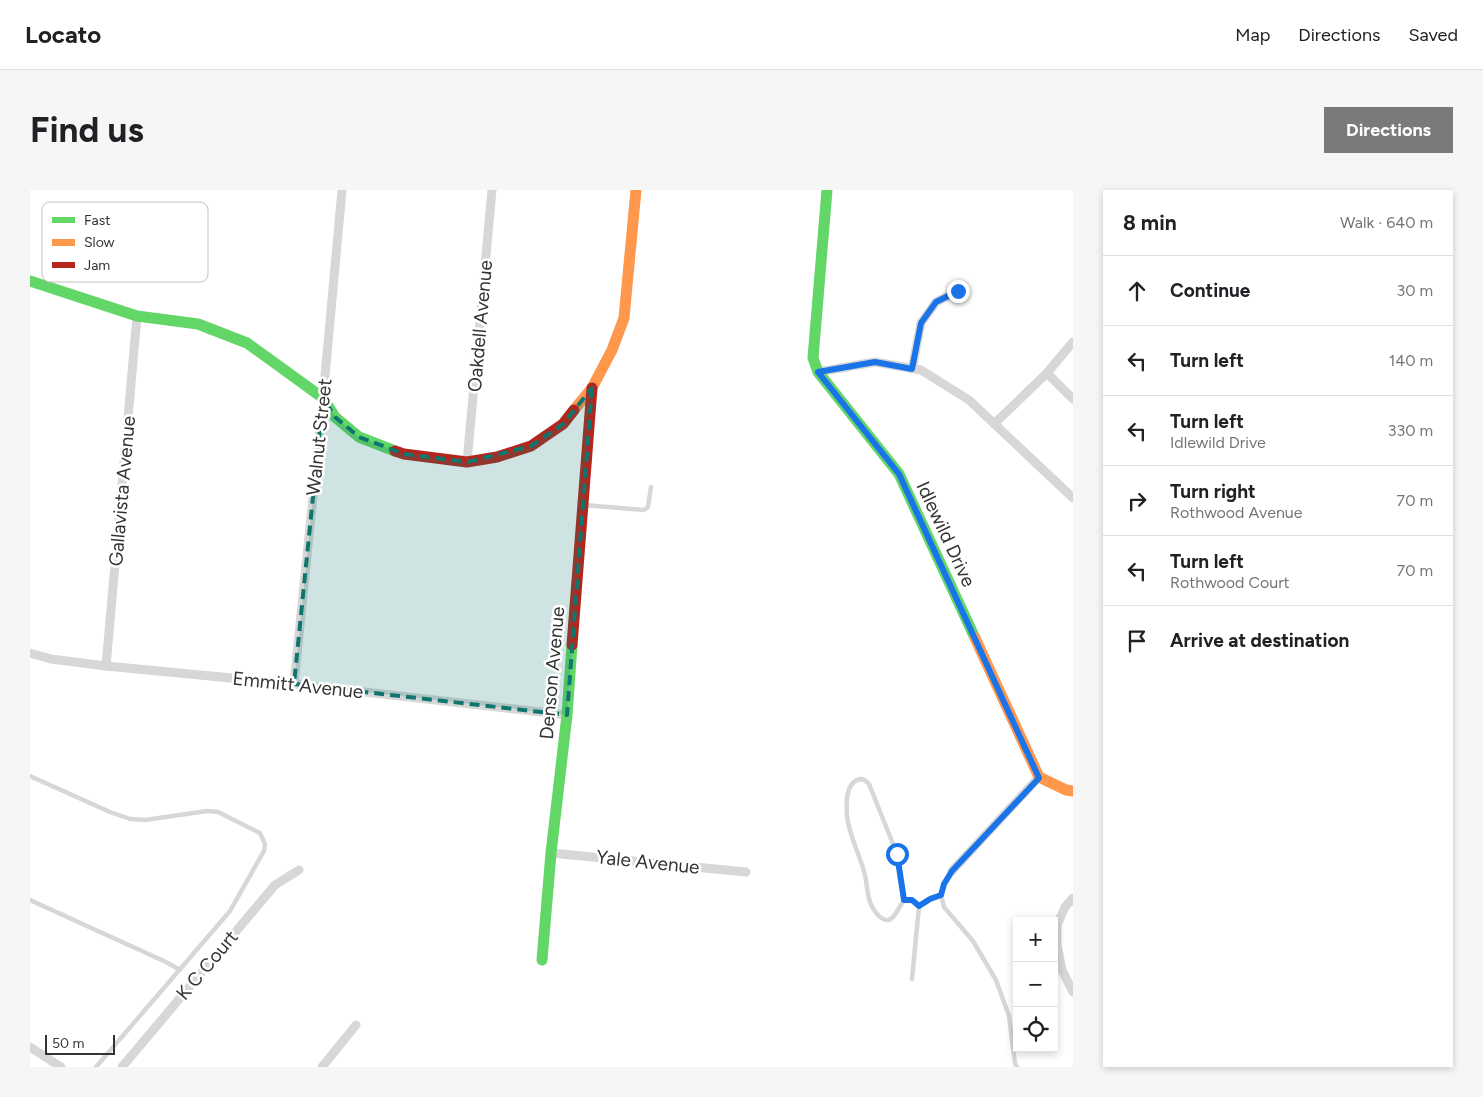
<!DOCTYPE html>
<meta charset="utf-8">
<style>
:root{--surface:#fff;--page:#f6f6f6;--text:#202124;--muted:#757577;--line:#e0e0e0;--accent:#7a7a7a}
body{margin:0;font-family:Figtree,sans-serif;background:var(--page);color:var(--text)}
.controls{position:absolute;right:15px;bottom:15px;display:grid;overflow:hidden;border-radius:0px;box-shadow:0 2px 8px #0003}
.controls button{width:45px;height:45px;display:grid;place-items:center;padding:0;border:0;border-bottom:1px solid var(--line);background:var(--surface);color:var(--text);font:25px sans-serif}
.scale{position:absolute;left:15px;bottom:12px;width:70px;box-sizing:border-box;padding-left:5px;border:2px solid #333;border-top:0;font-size:14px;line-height:18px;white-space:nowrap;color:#333;-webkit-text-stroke:4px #fff;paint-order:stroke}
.stop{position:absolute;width:15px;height:15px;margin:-11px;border:4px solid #1a73e8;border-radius:50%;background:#fff}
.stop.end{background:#1a73e8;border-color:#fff;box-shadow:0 1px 5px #0008}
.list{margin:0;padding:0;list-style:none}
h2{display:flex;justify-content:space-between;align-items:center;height:65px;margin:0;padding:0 20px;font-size:21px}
h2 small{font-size:16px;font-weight:400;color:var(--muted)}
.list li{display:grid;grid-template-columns:32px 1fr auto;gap:15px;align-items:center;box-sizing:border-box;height:70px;padding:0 20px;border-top:1px solid var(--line)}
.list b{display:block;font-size:19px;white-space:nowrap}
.list p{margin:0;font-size:16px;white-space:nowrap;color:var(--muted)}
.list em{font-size:16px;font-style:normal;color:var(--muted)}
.icon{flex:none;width:28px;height:28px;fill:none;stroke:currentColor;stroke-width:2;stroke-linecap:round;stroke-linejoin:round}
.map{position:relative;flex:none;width:1043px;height:877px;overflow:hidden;border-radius:0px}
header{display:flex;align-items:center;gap:30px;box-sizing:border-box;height:70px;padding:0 25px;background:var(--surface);border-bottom:1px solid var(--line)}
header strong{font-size:24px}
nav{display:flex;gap:28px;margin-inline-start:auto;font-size:18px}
.intro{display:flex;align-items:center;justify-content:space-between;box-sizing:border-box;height:120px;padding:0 30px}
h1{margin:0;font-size:35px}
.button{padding:12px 22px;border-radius:0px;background:var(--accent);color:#fff;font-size:18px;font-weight:700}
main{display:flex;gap:30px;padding:0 30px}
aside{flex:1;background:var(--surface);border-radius:0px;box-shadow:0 2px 8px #0003}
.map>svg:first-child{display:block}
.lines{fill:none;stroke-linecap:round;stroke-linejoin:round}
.lane{stroke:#d7d7d7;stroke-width:4.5}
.street{stroke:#d7d7d7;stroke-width:9}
.fast{stroke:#63d668;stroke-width:11}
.slow{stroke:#ff974d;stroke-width:11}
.jam{stroke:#b3261e;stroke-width:11}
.route{stroke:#1a73e8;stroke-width:6}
.marked{fill:#0f766e;fill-opacity:0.2;stroke:#0f766e;stroke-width:4;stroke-dasharray:10 6;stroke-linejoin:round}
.labels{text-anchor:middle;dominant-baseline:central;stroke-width:5;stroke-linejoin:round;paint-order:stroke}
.street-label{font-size:19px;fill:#333;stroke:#fff}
.key{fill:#fff;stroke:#c2c2c2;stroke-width:1}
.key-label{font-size:14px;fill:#333}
</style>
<header>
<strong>Locato</strong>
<nav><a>Map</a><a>Directions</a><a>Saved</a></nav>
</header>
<div class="intro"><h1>Find us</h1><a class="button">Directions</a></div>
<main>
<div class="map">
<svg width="1043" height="877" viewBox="0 0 1043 877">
<rect width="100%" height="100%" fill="#fff"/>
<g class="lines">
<g class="lane">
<polyline points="554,315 614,320 618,317 621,297"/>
<polyline points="0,586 80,622 100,629 115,630 177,621 188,622 230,643 235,654 234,661 200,721 66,877"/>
<polyline points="922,681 914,694 911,705 914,717 943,751 966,790 979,826 985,873 987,877"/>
<polyline points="0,710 136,772 150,780"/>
<path d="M874,710L867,664L839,594C836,591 835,589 830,589C815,592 816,614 817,626C819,646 830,665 835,685C837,694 837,703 840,712C842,718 850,731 858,730C865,729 870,715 874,710H882L889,716"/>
<polyline points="882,789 889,716 899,709 911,705"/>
</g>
<g class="street">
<polyline points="882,179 891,133 906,112 928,101"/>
<polyline points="788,182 845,172 891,180 939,210 1043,308"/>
<polyline points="1017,183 1043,209"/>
<polyline points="964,234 1017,183 1043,152"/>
<polyline points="437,272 462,0"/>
<polyline points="0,463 21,469 76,476 264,494 537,525"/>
<polyline points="76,476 107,126"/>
<polyline points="264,494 293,208 312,0"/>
<polyline points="521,663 716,682"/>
<polyline points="922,681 1009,587"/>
<polyline points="1043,708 1035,717 1027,735 1027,755 1032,780 1043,802"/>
<polyline points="0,857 31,877"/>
<polyline points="92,877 245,695 269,680"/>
<polyline points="292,877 326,835"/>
</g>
<g class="fast">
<polyline points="797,0 783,168 788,182 869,284 945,448"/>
<polyline points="0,91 107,126 168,134 217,153 293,208 305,227 329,247 365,261"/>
<polyline points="512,770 521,663 537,525 542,455"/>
</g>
<g class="slow">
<polyline points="544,220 562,198 582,160 594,128 606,0"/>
<polyline points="945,448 1009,587 1036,600 1043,601"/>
</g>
<g class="jam">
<polyline points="365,261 374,264 437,272 467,267 501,256 533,234 544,220"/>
<polyline points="542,455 562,198"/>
</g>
</g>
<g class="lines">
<polyline class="route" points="867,664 874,710 882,710 889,716 900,709 911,705 914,694 922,681 1009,588 869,284 788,182 845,172 882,179 891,133 906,112 928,101"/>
</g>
<path class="marked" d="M562,198L537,525L264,494L293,208L305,227L329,247L374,264L437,272L501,256L533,234Z"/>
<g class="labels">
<g class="street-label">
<text transform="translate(450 136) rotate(-85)">Oakdell Avenue</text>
<text transform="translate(289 247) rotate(-84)">Walnut Street</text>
<text transform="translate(92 301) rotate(-85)">Gallavista Avenue</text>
<text transform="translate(916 344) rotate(65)">Idlewild Drive</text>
<text transform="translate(522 483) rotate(-85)">Denson Avenue</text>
<text transform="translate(268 495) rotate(6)">Emmitt Avenue</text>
<text transform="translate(618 672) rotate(6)">Yale Avenue</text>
<text transform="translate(177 775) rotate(-50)">K C Court</text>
</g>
</g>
<rect x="12" y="12" width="166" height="80" rx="8" class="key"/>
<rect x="22" y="27" width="23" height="6" fill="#63d668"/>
<rect x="22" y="49" width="23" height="7" fill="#ff974d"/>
<rect x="22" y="72" width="23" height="6" fill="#b3261e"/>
<g class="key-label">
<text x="54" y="35">Fast</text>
<text x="54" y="57">Slow</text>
<text x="54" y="80">Jam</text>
</g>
</svg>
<div class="controls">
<button>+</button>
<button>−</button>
<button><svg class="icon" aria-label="locate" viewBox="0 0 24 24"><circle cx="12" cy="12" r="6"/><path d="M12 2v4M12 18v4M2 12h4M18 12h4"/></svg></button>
</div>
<div class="scale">50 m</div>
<div class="stop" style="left:867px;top:664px"></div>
<div class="stop end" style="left:928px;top:101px"></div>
</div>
<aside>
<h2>8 min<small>Walk · 640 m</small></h2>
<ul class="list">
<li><svg class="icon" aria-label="ahead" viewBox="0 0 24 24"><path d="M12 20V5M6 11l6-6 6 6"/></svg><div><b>Continue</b></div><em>30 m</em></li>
<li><svg class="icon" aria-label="left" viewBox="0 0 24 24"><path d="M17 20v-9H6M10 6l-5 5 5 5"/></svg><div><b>Turn left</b></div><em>140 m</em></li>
<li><svg class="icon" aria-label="left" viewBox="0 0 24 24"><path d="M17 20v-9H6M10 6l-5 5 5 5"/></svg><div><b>Turn left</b><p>Idlewild Drive</p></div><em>330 m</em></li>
<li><svg class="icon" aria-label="right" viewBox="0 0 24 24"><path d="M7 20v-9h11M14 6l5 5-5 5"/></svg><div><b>Turn right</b><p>Rothwood Avenue</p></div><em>70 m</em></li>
<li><svg class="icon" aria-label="left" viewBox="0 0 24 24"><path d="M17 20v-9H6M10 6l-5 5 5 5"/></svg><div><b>Turn left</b><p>Rothwood Court</p></div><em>70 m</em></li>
<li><svg class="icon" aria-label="arrive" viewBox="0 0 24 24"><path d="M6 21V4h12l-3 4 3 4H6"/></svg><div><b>Arrive at destination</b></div></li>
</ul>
</aside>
</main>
